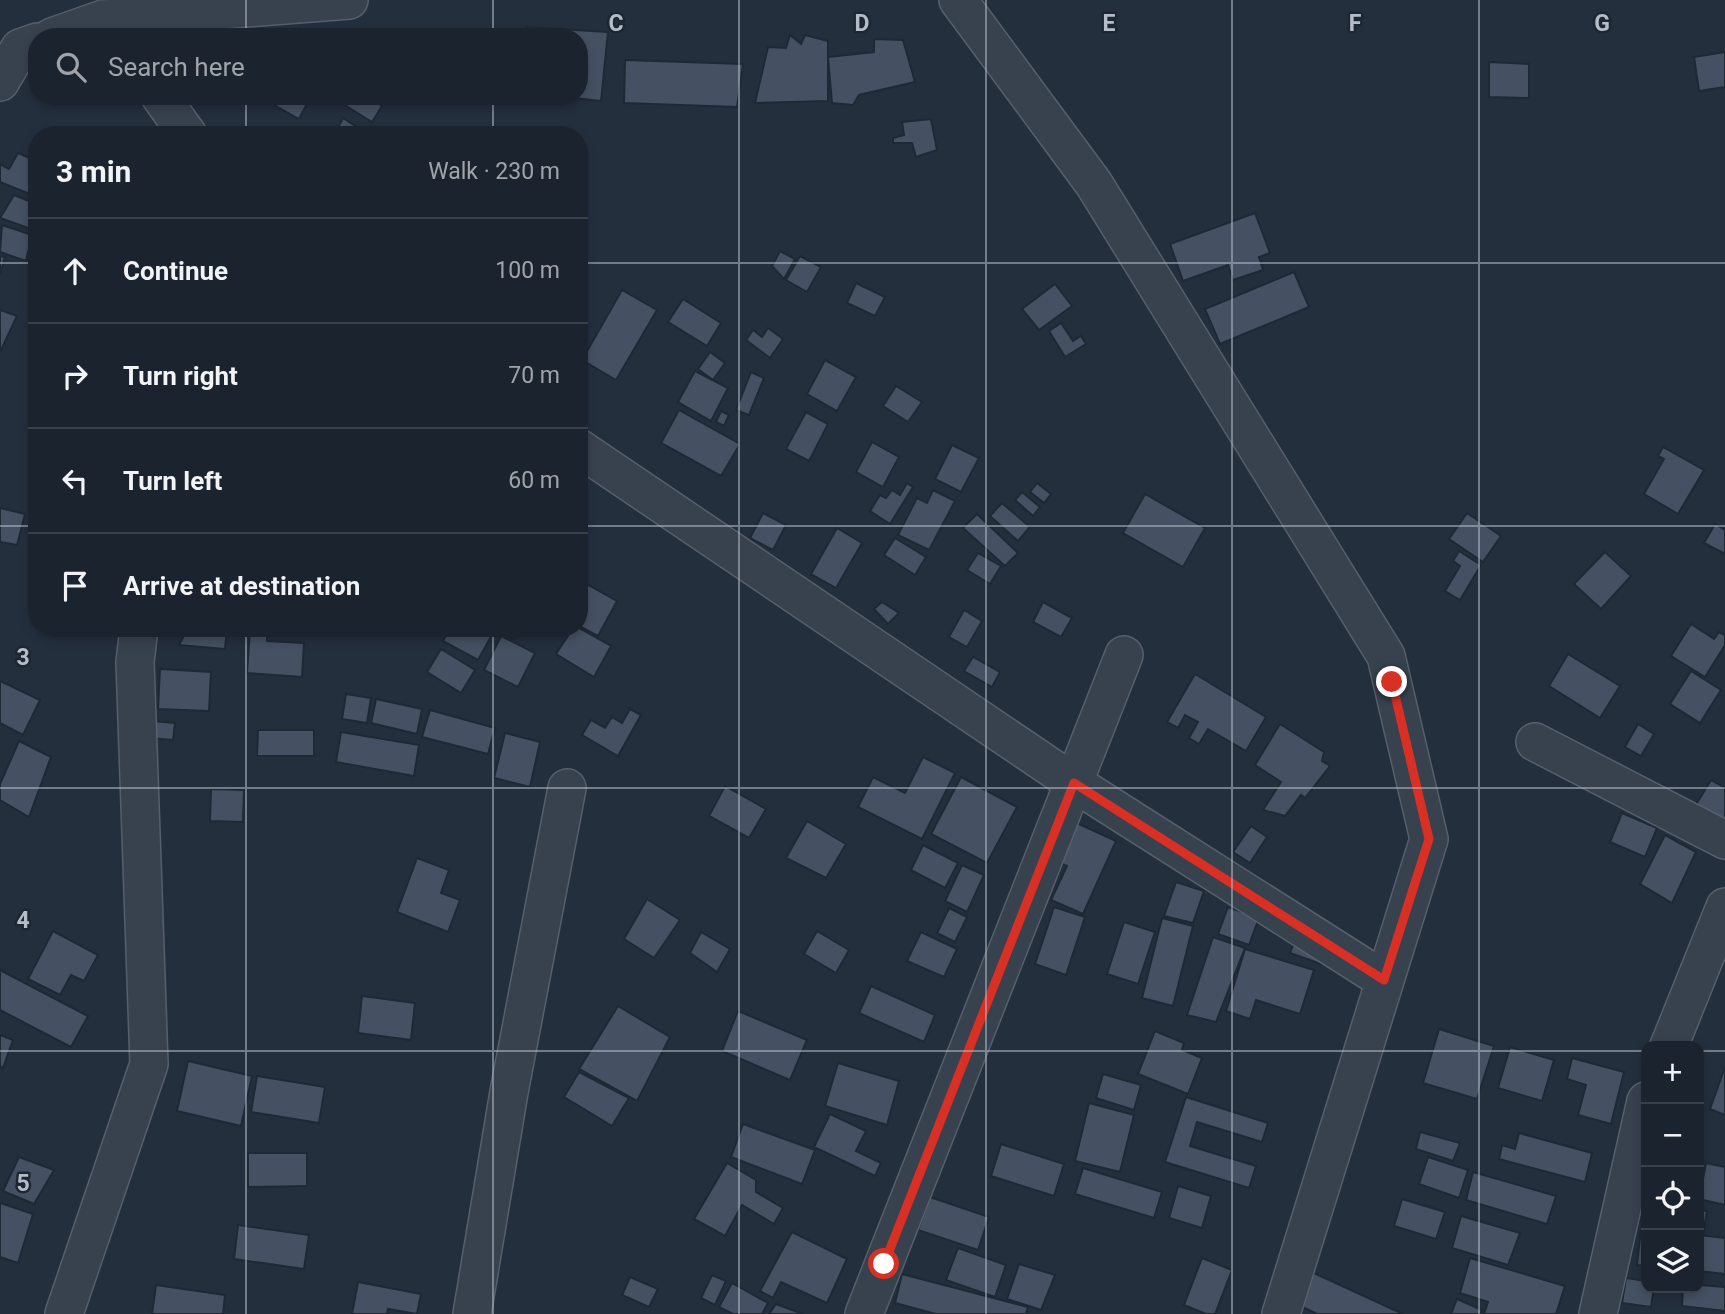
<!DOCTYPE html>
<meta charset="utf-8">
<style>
:root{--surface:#1b232e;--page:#282f3a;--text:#f1f3f6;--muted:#a0a4aa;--line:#39404a}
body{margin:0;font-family:Roboto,sans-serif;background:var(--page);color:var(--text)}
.controls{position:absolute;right:21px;bottom:21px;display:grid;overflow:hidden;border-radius:14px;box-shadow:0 4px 10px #0003}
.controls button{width:63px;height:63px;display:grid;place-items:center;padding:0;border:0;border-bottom:2px solid var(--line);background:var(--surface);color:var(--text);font:35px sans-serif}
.stop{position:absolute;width:21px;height:21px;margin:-16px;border:5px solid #d93025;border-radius:50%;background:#fff}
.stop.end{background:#d93025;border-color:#fff;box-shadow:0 2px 7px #0008}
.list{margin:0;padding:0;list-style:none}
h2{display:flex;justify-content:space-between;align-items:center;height:91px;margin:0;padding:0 28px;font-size:30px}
h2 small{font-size:23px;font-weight:400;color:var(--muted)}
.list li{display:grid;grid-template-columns:46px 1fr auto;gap:21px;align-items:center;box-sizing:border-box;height:105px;padding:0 28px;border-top:2px solid var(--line)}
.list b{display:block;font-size:26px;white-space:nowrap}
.list em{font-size:23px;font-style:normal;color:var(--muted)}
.icon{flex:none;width:38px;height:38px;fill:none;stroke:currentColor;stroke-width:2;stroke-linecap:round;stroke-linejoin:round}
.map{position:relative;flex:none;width:1725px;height:1314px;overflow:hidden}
.search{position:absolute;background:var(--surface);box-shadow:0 4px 10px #0003;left:28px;top:28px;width:560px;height:77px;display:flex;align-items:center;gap:18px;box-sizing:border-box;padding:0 24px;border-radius:28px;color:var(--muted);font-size:26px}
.panel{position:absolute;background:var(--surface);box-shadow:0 4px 10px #0003;left:28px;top:126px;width:560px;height:511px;border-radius:28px}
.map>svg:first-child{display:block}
.building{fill:#455162;stroke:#1f2835;stroke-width:2}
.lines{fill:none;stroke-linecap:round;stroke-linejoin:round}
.street-casing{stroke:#565f6c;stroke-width:40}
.street{stroke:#38414e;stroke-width:37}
.route{stroke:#d93025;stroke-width:9}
.grid{fill:none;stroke:#b4bcc9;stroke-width:2;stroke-opacity:0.55}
.grid-label{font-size:23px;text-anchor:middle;font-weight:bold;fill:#b4bcc9;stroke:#1d2633;stroke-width:5;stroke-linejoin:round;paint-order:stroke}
</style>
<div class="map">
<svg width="1725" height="1314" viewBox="0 0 1725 1314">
<rect width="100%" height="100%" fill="#242f3e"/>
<g class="building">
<polygon points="526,27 608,32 601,101 556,96 579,96 579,37 526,37"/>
<polygon points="790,35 801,44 805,35 828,41 828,101 755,103 768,47 786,48"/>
<polygon points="874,39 903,40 915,82 859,95 853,105 832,103 828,57 874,52"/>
<polygon points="1725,52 1725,87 1699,91 1694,57"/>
<polygon points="625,60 743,64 737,107 624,103"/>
<polygon points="1489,62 1529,64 1529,98 1489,97"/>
<polygon points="258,96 311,96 299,119"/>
<polygon points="347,96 368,96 382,106 372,122 343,104"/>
<polygon points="343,118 369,135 334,135"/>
<polygon points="931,119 937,150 916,157 912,143 893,143 893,138 904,135 902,122"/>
<polygon points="18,153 37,161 37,197 0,182 0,164 9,169"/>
<polygon points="14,195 37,204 37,225 34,230 0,218"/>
<polygon points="1255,213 1270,253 1259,257 1263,270 1233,280 1228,265 1183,281 1170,244"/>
<polygon points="2,225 32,235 26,261 0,252"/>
<polygon points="780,251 795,259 784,279 772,266"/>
<polygon points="0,256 5,257 0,274"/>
<polygon points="800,256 821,267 807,292 786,280"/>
<polygon points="1294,272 1309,307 1220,344 1205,309"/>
<polygon points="856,283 885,297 875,316 847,303"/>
<polygon points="1055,284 1072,306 1039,330 1022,309"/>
<polygon points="622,290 657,310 616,380 582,360"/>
<polygon points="683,299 721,323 707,346 668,322"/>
<polygon points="0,310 17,316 0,352"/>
<polygon points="1061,323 1073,341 1081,336 1086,344 1065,357 1049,331"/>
<polygon points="768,328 783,339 770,358 746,340 753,330 762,337"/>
<polygon points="710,352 725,363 713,380 698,369"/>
<polygon points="825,360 856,377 837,411 807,394"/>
<polygon points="695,371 728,388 711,421 678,402"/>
<polygon points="751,372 764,378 749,415 736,410"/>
<polygon points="896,386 922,402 908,422 883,406"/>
<polygon points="679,410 740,444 721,476 661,443"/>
<polygon points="721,411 729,415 724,426 716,422"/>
<polygon points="806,412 828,424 809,461 786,449"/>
<polygon points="872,442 899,457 883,487 856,472"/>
<polygon points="952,445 979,458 961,492 935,479"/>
<polygon points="1663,447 1704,470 1678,514 1644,494 1664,459 1658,456"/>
<polygon points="907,483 913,487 890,524 870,511 880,495 886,498 892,490 900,495"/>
<polygon points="1037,483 1051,494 1044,503 1030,492"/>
<polygon points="933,490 955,501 929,550 898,535 917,498 927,503"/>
<polygon points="1022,492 1040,507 1033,516 1015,500"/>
<polygon points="1145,494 1205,528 1183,567 1123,533"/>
<polygon points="1002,503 1030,527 1018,541 990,516"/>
<polygon points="0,508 25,514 17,545 0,542"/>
<polygon points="763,513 786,525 773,550 750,538"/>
<polygon points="1467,513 1501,536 1483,562 1449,539"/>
<polygon points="977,514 1018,553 1005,566 963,528"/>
<polygon points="1715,524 1725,530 1725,554 1704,543"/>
<polygon points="837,528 862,543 836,588 811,574"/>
<polygon points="895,538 926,557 915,575 884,555"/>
<polygon points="1459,551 1481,565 1460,600 1445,591 1460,566 1453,561"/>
<polygon points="1605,552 1631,576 1601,609 1574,584"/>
<polygon points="978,553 1001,566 990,584 967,570"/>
<polygon points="581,581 617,601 598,636 579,626 579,584"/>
<polygon points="882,602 899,613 888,624 874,609"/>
<polygon points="1043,602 1072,618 1061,637 1033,622"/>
<polygon points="964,610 982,621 967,647 949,637"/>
<polygon points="1691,624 1714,639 1719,632 1725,635 1725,645 1705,677 1671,656"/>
<polygon points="188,628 227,628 225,649 179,645"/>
<polygon points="450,628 485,628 493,633 478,660 443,641"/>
<polygon points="495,628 519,628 514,639"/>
<polygon points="573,628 579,628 611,646 594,677 556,654"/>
<polygon points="250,630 267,631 267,641 304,643 302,677 247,673"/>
<polygon points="501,636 535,653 518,687 484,670"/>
<polygon points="441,649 475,670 461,693 427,672"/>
<polygon points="1568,654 1620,686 1600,718 1549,686"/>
<polygon points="973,657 1000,672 992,687 964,671"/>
<polygon points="160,669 211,672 209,711 158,709"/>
<polygon points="1691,671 1721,690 1700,723 1670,704"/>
<polygon points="1195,674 1266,717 1246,751 1208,729 1199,744 1189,738 1198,722 1185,715 1178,728 1167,722"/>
<polygon points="0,681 40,700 23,735 0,723"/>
<polygon points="346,694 371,698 367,723 342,719"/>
<polygon points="376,699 422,709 417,734 371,723"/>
<polygon points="630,709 641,715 618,756 582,735 591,720 605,728 612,717 622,723"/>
<polygon points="430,710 495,728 488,754 422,737"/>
<polygon points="152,721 175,723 173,740 150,738"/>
<polygon points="1280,724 1324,752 1322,761 1330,766 1305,798 1301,795 1285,816 1263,810 1281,782 1255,765"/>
<polygon points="1638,724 1654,734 1641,756 1625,747"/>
<polygon points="258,730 314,730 314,756 257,756"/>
<polygon points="341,732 419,745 414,776 336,762"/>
<polygon points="505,733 540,742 530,787 494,778"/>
<polygon points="19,741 51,757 29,817 0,800 0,784"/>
<polygon points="923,757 955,773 922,839 858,807 873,777 905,793"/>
<polygon points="961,777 1017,807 987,863 931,834"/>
<polygon points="1711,780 1725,788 1725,822 1694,808"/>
<polygon points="725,786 766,809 749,838 709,816"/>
<polygon points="211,789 244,790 243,822 210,821"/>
<polygon points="1055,813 1116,841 1083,914 1051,900 1067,866 1037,853"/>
<polygon points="1622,813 1657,828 1645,857 1610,842"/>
<polygon points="807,821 846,844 826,878 786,858"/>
<polygon points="1251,826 1267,837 1250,863 1233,852"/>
<polygon points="1665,835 1696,852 1672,903 1640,884"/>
<polygon points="923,845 958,863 945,888 911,870"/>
<polygon points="417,858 449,870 441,893 460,900 448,932 397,912"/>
<polygon points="962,865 984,875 967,912 945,901"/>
<polygon points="1176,882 1204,891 1193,923 1164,916"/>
<polygon points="647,899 680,920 654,958 624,939"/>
<polygon points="1054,907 1085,917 1066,975 1035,964"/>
<polygon points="1228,907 1259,918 1249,945 1218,934"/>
<polygon points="949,908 967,917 955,942 937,933"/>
<polygon points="1162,918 1193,926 1173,1006 1142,998"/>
<polygon points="1124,922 1155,932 1138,984 1107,974"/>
<polygon points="53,931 98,955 84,981 71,975 60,995 28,979"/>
<polygon points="817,931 849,950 836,973 804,954"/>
<polygon points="701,932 730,949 717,972 690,953"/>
<polygon points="921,932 957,949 944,977 907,961"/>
<polygon points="1297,935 1327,947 1321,964 1290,953"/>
<polygon points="1213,937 1245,948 1216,1022 1187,1015"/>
<polygon points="1245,949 1314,970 1300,1014 1256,1000 1250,1019 1226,1011"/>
<polygon points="0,970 88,1016 71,1047 0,1010"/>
<polygon points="871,986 935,1015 924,1042 859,1013"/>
<polygon points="362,996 415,1003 411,1040 358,1033"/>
<polygon points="618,1006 670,1037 637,1101 579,1069"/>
<polygon points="738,1011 807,1040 790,1080 722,1051"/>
<polygon points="1439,1029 1494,1046 1477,1099 1423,1083"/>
<polygon points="1155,1031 1184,1043 1182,1050 1202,1058 1188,1094 1138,1074"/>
<polygon points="0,1035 13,1040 3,1068 0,1066"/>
<polygon points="1510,1047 1554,1060 1542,1101 1498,1088"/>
<polygon points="1572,1058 1624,1072 1611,1124 1578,1115 1586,1085 1567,1079"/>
<polygon points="188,1061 252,1076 241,1126 177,1111"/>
<polygon points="838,1063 899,1081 887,1125 825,1106"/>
<polygon points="1725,1067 1725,1115 1710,1109"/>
<polygon points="579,1072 629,1098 612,1126 564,1097"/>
<polygon points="1103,1074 1141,1085 1134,1110 1096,1098"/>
<polygon points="257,1076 325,1087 319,1123 251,1112"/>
<polygon points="1186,1097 1268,1123 1262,1142 1197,1122 1190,1146 1256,1166 1249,1188 1165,1162"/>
<polygon points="1089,1103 1134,1115 1120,1172 1075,1161"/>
<polygon points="830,1114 866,1131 856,1151 881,1163 875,1176 814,1147"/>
<polygon points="743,1124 815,1150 802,1184 731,1157"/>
<polygon points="1420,1132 1460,1143 1453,1161 1416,1149"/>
<polygon points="1519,1133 1592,1153 1585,1182 1499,1159 1502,1145 1515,1149"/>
<polygon points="1001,1144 1064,1164 1054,1196 991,1176"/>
<polygon points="248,1153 307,1153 307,1186 248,1187"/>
<polygon points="19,1157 54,1170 34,1204 3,1191"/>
<polygon points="1428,1157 1468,1170 1459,1198 1419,1184"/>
<polygon points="727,1163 756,1180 756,1192 783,1208 774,1224 742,1205 725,1236 694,1219"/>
<polygon points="1706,1163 1725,1167 1725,1205 1699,1199"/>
<polygon points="1083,1168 1162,1192 1154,1218 1075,1194"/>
<polygon points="1473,1172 1556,1196 1547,1224 1466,1200"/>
<polygon points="1178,1186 1211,1196 1202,1228 1169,1218"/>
<polygon points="930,1197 989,1217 978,1250 918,1230"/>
<polygon points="1402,1199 1445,1212 1436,1239 1394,1226"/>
<polygon points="1644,1200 1646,1201 1646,1223 1640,1222"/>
<polygon points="0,1203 33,1214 18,1263 0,1257"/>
<polygon points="1699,1210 1707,1211 1703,1234 1699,1233"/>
<polygon points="1461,1216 1520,1233 1508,1265 1452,1248"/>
<polygon points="238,1225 309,1235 304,1269 234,1259"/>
<polygon points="1641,1229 1646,1230 1646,1266 1637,1265"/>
<polygon points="792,1232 847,1259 827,1303 781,1282 773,1298 760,1291"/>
<polygon points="1699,1235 1725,1238 1725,1274 1699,1271"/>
<polygon points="958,1248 1006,1265 995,1297 946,1280"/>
<polygon points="1202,1258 1232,1270 1215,1314 1206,1314 1184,1305"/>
<polygon points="1470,1258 1565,1286 1556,1314 1484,1314 1488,1302 1460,1293"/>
<polygon points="1019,1264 1055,1275 1041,1310 1007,1299"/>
<polygon points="1305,1269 1403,1314 1317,1314 1292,1302"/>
<polygon points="902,1274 1028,1307 1026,1314 936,1314 895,1303"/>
<polygon points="712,1275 726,1281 715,1305 701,1298"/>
<polygon points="630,1277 658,1289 649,1307 622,1295"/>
<polygon points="1626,1278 1646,1281 1646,1288 1654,1288 1651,1307 1622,1303"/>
<polygon points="358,1282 421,1294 417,1314 388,1309 387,1314 352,1314"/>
<polygon points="732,1283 768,1303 762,1314 733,1314 719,1307"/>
<polygon points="156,1285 225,1295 223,1314 152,1314"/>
<polygon points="1699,1285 1725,1287 1725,1311 1682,1306 1683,1288 1699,1288"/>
<polygon points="1457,1299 1482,1310 1480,1314 1451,1314"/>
<polygon points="776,1304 803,1314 769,1314"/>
</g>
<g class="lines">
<g class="street-casing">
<g id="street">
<polyline points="958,0 1094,184 1386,656 1429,839 1281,1314"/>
<polyline points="52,37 103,19 349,0"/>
<polyline points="0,82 20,48 37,42"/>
<polyline points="160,96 188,135"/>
<polyline points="579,448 1074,783 1384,980"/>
<polyline points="1535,742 1725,840"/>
<polyline points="1669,1046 1725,907"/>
<polyline points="64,1314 149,1064 135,662 139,628"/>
<polyline points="472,1314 509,1092 567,788"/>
<polyline points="864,1314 1124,655"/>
<polyline points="1598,1314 1646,1101"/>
</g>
</g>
<use href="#street" class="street"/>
</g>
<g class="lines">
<polyline class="route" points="884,1264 1074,783 1384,980 1429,839 1392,682"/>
</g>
<path class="grid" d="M246,0V37M493,0V37M739,0V1314M986,0V1314M1232,0V1314M1479,0V1314M246,96V135M493,96V135M0,263H37M579,263H1725M0,526H37M579,526H1725M246,628V1314M493,628V1314M0,788H1725M0,1051H1646M1699,1051H1725"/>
<g class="grid-label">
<text x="616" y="31">C</text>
<text x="862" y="31">D</text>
<text x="1109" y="31">E</text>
<text x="1355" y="31">F</text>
<text x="1602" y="31">G</text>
<text x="23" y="665">3</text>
<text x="23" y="928">4</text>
<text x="23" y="1191">5</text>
</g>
</svg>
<div class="controls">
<button>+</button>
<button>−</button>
<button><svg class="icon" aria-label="locate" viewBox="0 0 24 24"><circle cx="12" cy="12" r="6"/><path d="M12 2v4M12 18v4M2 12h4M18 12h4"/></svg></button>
<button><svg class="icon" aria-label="layers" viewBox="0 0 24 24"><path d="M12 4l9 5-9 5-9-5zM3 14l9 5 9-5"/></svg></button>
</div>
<div class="stop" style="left:884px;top:1264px"></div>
<div class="stop end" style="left:1392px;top:682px"></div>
<div class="search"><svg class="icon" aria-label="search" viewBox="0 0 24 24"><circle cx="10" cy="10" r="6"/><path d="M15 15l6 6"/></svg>Search here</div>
<section class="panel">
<h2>3 min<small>Walk · 230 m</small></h2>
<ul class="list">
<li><svg class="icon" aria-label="ahead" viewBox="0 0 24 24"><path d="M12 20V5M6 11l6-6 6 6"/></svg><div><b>Continue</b></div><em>100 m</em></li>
<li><svg class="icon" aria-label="right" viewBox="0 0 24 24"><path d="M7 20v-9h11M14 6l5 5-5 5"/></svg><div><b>Turn right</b></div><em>70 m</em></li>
<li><svg class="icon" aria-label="left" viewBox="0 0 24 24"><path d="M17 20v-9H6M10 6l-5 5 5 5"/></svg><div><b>Turn left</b></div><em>60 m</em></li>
<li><svg class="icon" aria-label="arrive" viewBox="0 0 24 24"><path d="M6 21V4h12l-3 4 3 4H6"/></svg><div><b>Arrive at destination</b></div></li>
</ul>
</section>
</div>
